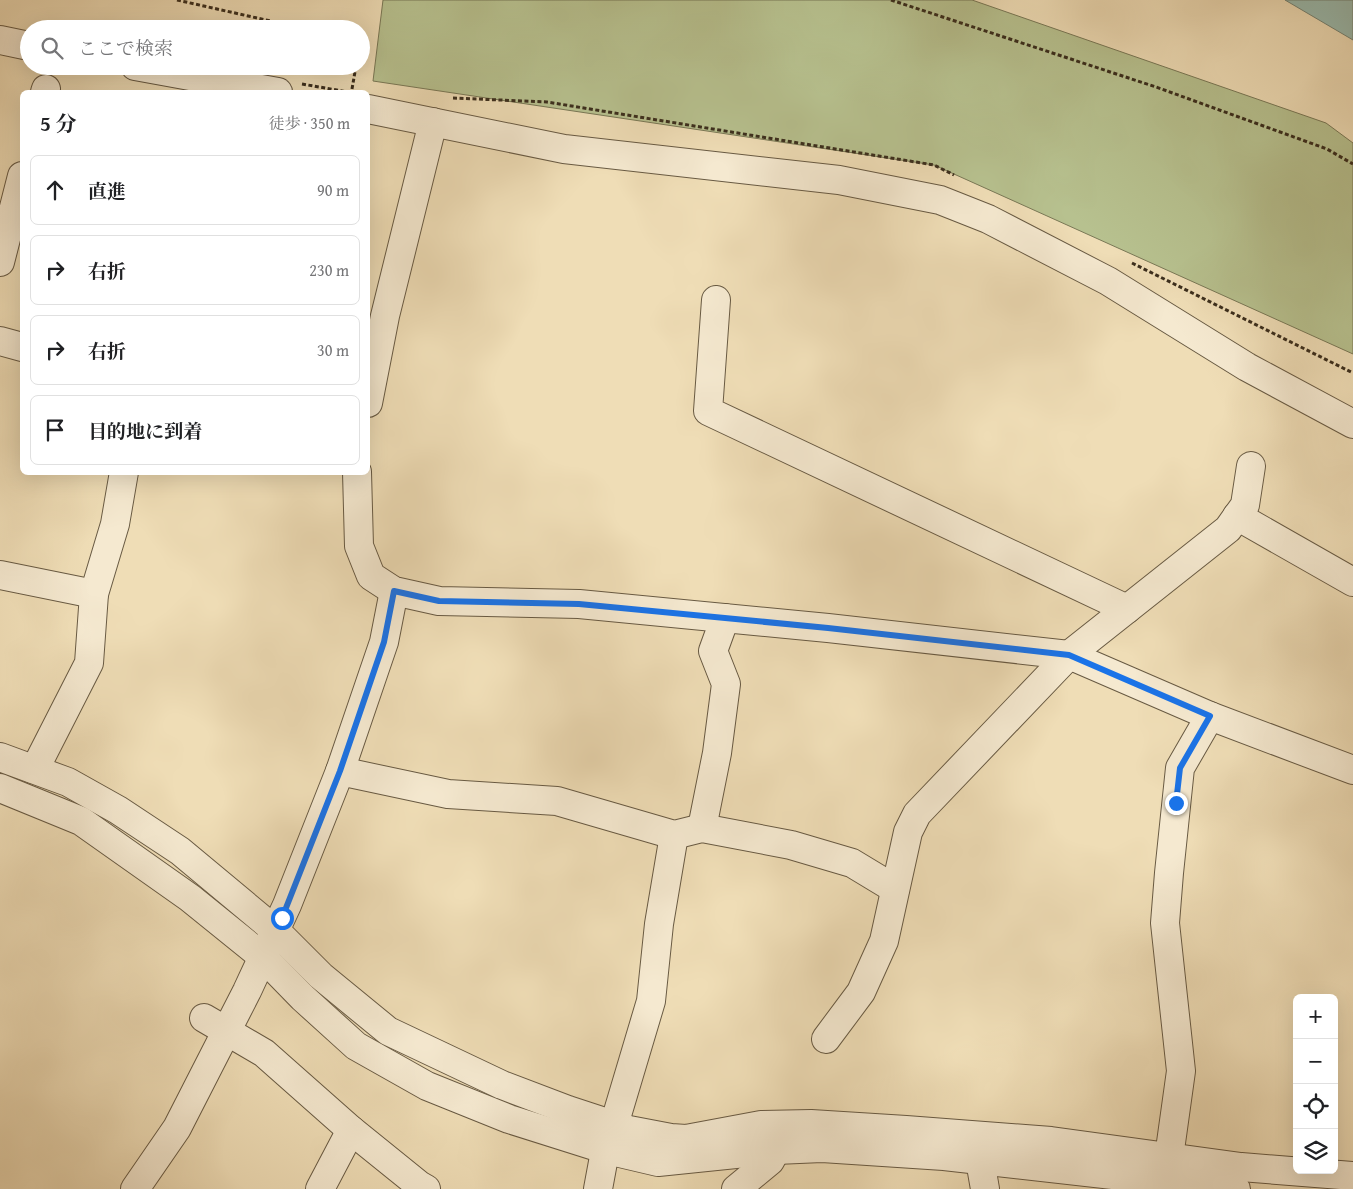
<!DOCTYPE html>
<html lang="ja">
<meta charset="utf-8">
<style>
:root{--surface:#fff;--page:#f2f2f2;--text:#202124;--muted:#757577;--line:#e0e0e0}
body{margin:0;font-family:"Gentium Book Plus","Noto Serif JP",serif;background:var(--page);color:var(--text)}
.controls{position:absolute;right:15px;bottom:15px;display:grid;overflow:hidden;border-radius:8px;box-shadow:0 5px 20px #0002}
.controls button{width:45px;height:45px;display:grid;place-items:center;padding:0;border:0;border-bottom:1px solid var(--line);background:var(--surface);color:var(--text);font:25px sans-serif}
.stop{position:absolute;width:15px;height:15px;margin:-11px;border:4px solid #1a73e8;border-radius:50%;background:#fff}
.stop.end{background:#1a73e8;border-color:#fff;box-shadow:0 1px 5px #0008}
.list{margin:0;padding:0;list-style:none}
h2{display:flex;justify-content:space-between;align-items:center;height:65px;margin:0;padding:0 20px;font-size:21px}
h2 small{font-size:16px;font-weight:400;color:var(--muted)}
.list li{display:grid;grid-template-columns:32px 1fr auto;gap:15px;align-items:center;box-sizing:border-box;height:70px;margin:0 10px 10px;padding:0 10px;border:1px solid var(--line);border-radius:8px}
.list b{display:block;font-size:19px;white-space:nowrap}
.list em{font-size:16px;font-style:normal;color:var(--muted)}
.icon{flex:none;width:28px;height:28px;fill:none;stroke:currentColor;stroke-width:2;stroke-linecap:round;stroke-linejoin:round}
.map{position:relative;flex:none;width:1353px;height:1189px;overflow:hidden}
.search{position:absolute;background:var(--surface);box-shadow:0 5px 20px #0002;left:20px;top:20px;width:350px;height:55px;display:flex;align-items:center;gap:12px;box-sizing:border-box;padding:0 18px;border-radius:28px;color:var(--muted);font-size:19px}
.panel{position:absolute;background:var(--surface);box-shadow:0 5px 20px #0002;left:20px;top:90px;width:350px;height:385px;border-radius:8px}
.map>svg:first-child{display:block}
.green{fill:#b7c18f;stroke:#797856}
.water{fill:#9abbaf;stroke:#748375}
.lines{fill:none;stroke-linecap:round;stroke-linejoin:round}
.minor-casing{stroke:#685a43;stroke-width:30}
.path{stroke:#3b2e1d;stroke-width:3;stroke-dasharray:4 2.5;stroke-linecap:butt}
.minor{stroke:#f5e9d0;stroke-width:28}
.route{stroke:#1a73e8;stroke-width:6}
</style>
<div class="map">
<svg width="1353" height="1189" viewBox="0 0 1353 1189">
<rect width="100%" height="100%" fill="#efddb6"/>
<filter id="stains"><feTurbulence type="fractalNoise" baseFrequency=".004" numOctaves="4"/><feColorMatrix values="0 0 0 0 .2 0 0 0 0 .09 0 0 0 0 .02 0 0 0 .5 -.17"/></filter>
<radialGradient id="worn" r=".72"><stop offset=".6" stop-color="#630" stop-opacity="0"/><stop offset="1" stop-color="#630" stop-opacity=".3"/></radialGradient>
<polygon class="green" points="383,0 972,0 1326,123 1353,143 1353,354 934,165 373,81"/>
<polygon class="water" points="1285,0 1353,0 1353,40"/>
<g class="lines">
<g class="minor-casing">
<g id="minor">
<polyline points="0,40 29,46"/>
<polyline points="135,66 278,92"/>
<polyline points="45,92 46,89"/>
<polyline points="368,109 564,149 839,180 940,200 988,219 1108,281 1247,367 1353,424"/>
<polyline points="0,262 22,176"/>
<polyline points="716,300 708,411 1127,609"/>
<polyline points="0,341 22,347"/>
<polyline points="368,403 385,316 433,122"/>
<polyline points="357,472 359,546 371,576 394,591 439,601 579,604 828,628 1069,655 1210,716 1353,770"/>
<polyline points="1237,516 1353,582"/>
<polyline points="0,575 94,594"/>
<polyline points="0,757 68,782 118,810 180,851 276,931 321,976 388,1031 502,1085 568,1110 629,1130 671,1138 686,1139 761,1125 811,1124 906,1130 1051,1141 1241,1167 1353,1176"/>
<polyline points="33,769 39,761 89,663 94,594 115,524 124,472"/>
<polyline points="340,771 448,794 557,801 674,835 702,828 791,845 852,863 895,889"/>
<polyline points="0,788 81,821 190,898 263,957 303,998 356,1046 427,1086 509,1119 607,1150 658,1162 776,1150 822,1148 944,1156 1236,1189"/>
<polyline points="702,828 717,753 726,684 713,651 725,618"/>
<polyline points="204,1018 264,1053 351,1130 419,1185 426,1189"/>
<polyline points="826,1039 861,992 884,941 908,832 917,814 1069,655 1228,529 1245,505 1251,466"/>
<polyline points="1169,1157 1181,1071 1165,923 1169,873 1180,768 1210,716"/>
<polyline points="135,1189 177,1128 247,991 287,905 340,771 384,642 394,591"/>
<polyline points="320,1189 351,1130"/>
<polyline points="598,1189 603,1162 651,1001 659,924 674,835"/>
<polyline points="736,1189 770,1161 780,1143"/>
<polyline points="985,1189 981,1166 985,1142"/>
</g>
</g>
<g class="path">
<polyline points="177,0 306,29"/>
<polyline points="891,0 1156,87 1327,149 1353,164"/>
<polyline points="302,84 348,92"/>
<polyline points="352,89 356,66"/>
<polyline points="453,98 547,102 934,165 954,175"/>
<polyline points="1132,263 1353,373"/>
</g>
<use href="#minor" class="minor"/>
</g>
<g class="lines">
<polyline class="route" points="282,918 340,771 384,642 394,591 439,601 579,604 828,628 1069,655 1210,716 1180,768 1176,803"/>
</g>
<rect width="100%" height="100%" filter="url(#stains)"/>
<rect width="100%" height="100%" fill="url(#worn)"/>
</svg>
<div class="controls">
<button>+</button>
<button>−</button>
<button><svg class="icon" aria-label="locate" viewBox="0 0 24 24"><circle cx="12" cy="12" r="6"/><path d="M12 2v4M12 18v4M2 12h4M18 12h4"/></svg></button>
<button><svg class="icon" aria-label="layers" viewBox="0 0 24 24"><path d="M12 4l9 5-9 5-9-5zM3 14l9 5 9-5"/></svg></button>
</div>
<div class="stop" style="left:282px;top:918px"></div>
<div class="stop end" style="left:1176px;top:803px"></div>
<div class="search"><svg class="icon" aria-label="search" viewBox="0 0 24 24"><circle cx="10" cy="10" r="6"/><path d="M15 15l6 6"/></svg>ここで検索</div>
<section class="panel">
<h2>5 分<small>徒歩 · 350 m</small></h2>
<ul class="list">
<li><svg class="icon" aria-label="ahead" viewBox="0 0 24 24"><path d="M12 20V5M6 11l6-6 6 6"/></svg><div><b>直進</b></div><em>90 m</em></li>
<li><svg class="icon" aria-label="right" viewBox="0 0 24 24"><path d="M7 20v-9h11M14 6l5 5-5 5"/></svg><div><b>右折</b></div><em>230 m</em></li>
<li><svg class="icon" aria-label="right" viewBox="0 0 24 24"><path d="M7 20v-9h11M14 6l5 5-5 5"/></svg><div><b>右折</b></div><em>30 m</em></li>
<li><svg class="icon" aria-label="arrive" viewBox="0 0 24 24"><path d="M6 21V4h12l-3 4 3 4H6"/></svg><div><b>目的地に到着</b></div></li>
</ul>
</section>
</div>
